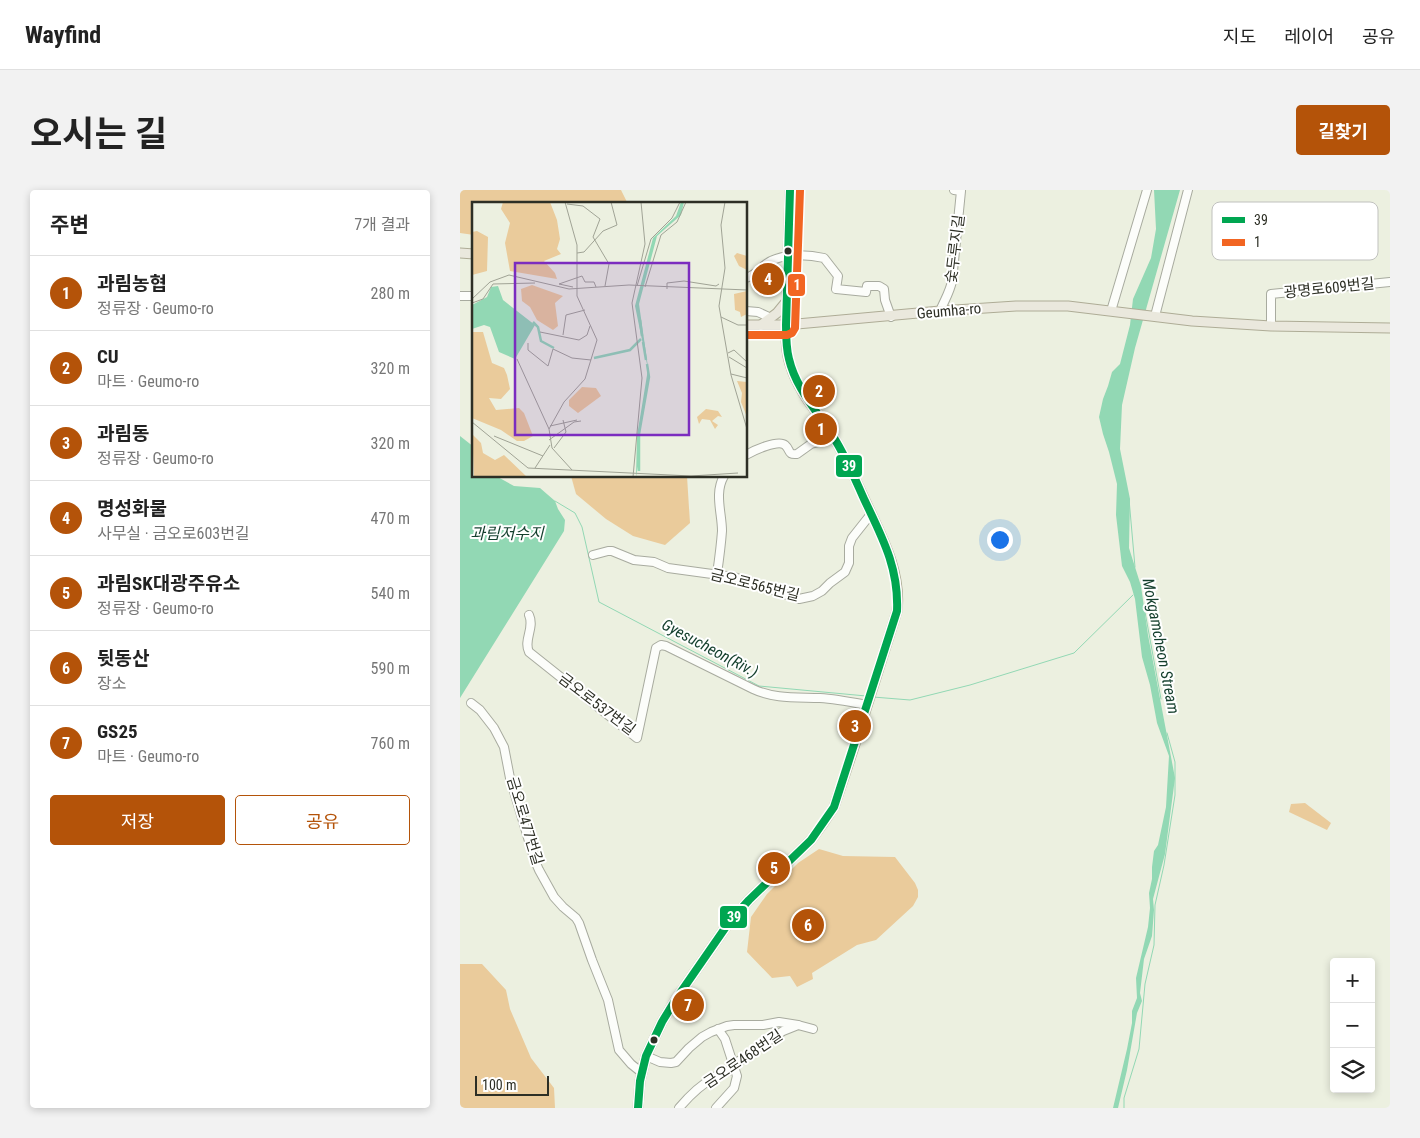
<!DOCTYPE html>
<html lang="ko">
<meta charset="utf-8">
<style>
:root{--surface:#fff;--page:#f2f2f2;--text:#222;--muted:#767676;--line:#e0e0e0;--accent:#b45309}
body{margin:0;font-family:"Roboto Condensed","Noto Sans KR",sans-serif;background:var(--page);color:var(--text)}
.controls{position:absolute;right:15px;bottom:15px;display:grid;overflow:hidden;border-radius:5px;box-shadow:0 2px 8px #0003}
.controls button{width:45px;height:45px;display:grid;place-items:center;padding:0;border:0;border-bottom:1px solid var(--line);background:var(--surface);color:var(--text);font:25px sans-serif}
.scale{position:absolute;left:15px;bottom:12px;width:74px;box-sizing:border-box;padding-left:5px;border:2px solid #2d2f25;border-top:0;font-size:14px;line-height:18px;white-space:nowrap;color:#2d2f25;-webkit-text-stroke:4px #fff;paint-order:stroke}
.you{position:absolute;left:539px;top:349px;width:18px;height:18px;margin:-12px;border:4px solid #fff;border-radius:50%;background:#1a73e8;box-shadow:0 0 0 8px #1a73e833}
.badge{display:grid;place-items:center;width:32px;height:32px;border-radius:50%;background:var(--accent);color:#fff;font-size:16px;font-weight:700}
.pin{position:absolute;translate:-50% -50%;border:2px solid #fff;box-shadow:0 1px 5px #0006}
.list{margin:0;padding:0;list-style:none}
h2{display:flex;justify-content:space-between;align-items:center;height:65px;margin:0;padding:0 20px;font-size:21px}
h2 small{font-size:16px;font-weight:400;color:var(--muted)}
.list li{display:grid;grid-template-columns:32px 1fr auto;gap:15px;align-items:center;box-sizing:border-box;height:75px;padding:0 20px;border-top:1px solid var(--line)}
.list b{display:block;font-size:19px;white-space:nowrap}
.list p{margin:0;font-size:16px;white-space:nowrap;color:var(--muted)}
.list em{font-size:16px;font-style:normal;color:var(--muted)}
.actions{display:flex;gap:10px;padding:15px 20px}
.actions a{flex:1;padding:11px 0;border:1px solid var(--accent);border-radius:5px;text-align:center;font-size:18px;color:var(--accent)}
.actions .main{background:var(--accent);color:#fff}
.icon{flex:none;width:28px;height:28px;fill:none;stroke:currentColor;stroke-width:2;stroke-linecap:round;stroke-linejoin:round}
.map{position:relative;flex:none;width:930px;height:918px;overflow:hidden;border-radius:5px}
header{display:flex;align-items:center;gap:30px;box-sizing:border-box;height:70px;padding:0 25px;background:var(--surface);border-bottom:1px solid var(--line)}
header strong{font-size:24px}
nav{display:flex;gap:28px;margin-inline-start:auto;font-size:18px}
.intro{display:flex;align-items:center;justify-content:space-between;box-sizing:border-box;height:120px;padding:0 30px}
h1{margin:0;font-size:35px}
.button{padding:12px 22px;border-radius:5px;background:var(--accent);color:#fff;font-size:18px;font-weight:700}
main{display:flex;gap:30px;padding:0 30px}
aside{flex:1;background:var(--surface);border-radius:5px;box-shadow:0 2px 8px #0003}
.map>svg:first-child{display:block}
.forest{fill:#eacb9b}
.water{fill:#92d8b4}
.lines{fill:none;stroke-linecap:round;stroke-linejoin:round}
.stream{stroke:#92d8b4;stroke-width:1}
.minor-casing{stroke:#a8ab9f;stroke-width:10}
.major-casing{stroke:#aeac96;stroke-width:11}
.minor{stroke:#fcfdfa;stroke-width:8}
.major{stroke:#eae8dd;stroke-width:9}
.bus-1-casing{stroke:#fff;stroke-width:11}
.bus-2-casing{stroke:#fff;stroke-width:11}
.bus-1{stroke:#00a651;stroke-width:8}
.bus-2{stroke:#f26522;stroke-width:8}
.bus-dot{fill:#2d2f25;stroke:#fff;stroke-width:2}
.labels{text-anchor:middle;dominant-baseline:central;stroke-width:4;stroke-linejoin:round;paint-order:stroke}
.street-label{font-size:15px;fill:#2d2f25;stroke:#fff}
.water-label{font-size:16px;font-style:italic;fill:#143f2d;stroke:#fff}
.inset-river{fill:none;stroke:#92d8b4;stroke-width:2.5}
.inset-road{fill:none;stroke:#a0a395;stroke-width:1}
.view{fill:#7b2cbf;fill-opacity:0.15;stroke:#7b2cbf;stroke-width:2.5}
.inset-edge{fill:none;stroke:#2d2f25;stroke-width:2.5}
.key{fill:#fff;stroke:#c0c1be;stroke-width:1}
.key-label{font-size:14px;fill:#2d2f25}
.line-badge{stroke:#fff;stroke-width:2}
.badge-label{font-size:14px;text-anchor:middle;font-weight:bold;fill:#fff}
</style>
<header>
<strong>Wayfind</strong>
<nav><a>지도</a><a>레이어</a><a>공유</a></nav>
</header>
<div class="intro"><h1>오시는 길</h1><a class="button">길찾기</a></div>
<main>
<aside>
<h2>주변<small>7개 결과</small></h2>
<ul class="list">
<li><span class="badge">1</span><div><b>과림농협</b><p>정류장 · Geumo-ro</p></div><em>280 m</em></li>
<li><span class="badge">2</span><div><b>CU</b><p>마트 · Geumo-ro</p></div><em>320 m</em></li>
<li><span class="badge">3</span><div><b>과림동</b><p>정류장 · Geumo-ro</p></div><em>320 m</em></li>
<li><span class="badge">4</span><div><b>명성화물</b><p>사무실 · 금오로603번길</p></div><em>470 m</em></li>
<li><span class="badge">5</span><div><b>과림SK대광주유소</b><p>정류장 · Geumo-ro</p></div><em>540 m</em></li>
<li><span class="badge">6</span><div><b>뒷동산</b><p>장소</p></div><em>590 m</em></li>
<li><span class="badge">7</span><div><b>GS25</b><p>마트 · Geumo-ro</p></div><em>760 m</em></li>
</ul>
<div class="actions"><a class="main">저장</a><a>공유</a></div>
</aside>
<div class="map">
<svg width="930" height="918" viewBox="0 0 930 918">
<rect width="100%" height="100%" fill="#ecf0e0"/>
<g class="forest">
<polygon points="0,0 161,0 168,14 14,14 14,45 0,43"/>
<polygon points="111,286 227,286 230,333 205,355 173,346 146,329 116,304"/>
<polygon points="845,613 871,633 867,640 829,622 831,614"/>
<polygon points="359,659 383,666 435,667 455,693 458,700 458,707 453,716 416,750 397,755 352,783 353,789 337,797 330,786 312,788 287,762 291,727 307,704 338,673"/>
<polygon points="0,774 22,774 46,800 50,819 71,868 94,898 95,918 0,918"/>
</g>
<g class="water">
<polygon points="694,0 720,0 675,158 662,215 660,259 670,309 669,358 681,396 688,445 715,588 705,664 693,709 694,720 692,746 684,769 680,803 682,811 677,823 667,880 658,918 653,918 667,859 672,833 672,821 677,808 676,788 688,737 690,718 689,703 692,689 692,677 694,661 698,655 706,617 709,566 697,533 690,495 682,467 675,409 670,392 662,376 656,325 657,294 649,262 643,244 639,227 643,209 648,196 652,182 660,174 670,135 673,109 691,68 696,39"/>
<polygon points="0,246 14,257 14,286 36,286 54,296 80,298 95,311 98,319 105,330 104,341 0,508"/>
</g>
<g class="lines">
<g class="stream">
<polyline points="669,309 675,377"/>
<polyline points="95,311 115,323 122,337 139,412 299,496 406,506"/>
<polyline points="685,422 701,509"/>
<polyline points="413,507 450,510 510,495 614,463 673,405"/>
<polyline points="664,918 664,908 679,859 685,794 694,755 695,715 704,675 715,605 715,572 707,543"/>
</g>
<g class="minor-casing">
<g id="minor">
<path d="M286,88C295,85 299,80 306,74C321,63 347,64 364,68L378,86L376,99L406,102L407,96H419L424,99L425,110L431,127"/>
<polyline points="0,106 14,106"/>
<polyline points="286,121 298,122 311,128"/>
<path d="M480,121C484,111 490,102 492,91L501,1L494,0"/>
<polyline points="651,121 687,0"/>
<polyline points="695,126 728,0"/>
<polyline points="811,136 811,104 930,92"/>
<path d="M286,265C293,261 318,249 325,255C331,260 327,265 337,264L351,254L374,248"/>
<polyline points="133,365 148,361 152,361 174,370 194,372 208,378 274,387 339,409 353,406 362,401 370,393 385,382 389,373 389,356 392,348 411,324"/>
<path d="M257,384C259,370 261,355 262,341C262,323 254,303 264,286"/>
<path d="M69,425C75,438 63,450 69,462L177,548L196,458L201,455L206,456L293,499C314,509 337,507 360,508C376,509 391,512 407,515"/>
<polyline points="11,513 20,520 34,538 44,557 50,588 75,671 79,680 94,707 103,717 116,728 119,733 132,770 148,810 159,860 171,874 181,882"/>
<polyline points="186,866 200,872 211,873 216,872 229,858 242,847 251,842 267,836 274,835 303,835 319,832 338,835"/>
<path d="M219,918C229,906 242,894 256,886C267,880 272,883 279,871L323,841L338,835L353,839"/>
<polyline points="256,918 274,898 277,886 265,849 258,839"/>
</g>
</g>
<g class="major-casing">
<g id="major">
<polyline points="0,63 14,64"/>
<polyline points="286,135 326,135 480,121 556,116 608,116 732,131 811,136 930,138"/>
<polyline points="301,135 317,123 326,112"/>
<path d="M178,918L180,891L186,866L202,832L216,809L270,731L289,710L351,650L364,632L374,617L396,551L437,421C442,380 419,342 403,306C394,287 385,266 374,248C360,225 339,203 331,177C326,164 326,149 326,135L330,0"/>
</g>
</g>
<use href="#minor" class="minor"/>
<use href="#major" class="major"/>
<g class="bus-1-casing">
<path id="bus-1" d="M178,918L180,891L186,866L202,832L216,809L270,731L289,710L351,650L374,617L437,421C439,378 422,347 404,309C395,289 386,267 374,248C358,222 336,199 329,169C326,158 326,146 326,135L330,0"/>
</g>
<g class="bus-2-casing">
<polyline id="bus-2" points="286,145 327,145 332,143 335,138 340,0"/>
</g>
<use href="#bus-1" class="bus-1"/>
<use href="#bus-2" class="bus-2"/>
</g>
<g class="bus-dot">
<circle cx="328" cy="61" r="4.5"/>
<circle cx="194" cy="850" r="4.5"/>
</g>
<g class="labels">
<g class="street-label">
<text transform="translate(495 59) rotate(-83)">숯두루지길</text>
<text transform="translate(869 98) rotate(-6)">광명로609번길</text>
<text transform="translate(489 121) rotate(-5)">Geumha-ro</text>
<text transform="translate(295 395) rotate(14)">금오로565번길</text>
<text transform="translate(137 514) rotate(37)">금오로537번길</text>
<text transform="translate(65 631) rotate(73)">금오로477번길</text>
<text transform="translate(283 869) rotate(-34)">금오로468번길</text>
</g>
<g class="water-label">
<text x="47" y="343">과림저수지</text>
<text transform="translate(701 456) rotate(79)">Mokgamcheon Stream</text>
<text transform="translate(250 458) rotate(28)">Gyesucheon(Riv.)</text>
</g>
</g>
<g transform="translate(12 12)">
<rect width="275" height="275" fill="#ecf0e0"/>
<path d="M31,0H78L85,18L88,37L85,47L89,52L72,59L83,71L85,77L38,69L33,41L38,21L29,7ZM5,29L16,35L15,69L0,73V30ZM265,51L275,54V68L267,64L262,54ZM60,83L91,94L83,101L86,124L81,128L65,118L58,105L50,99L49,87ZM275,89V112L269,115L268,110L263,108L262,92ZM0,130H11L20,161L32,166L35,173L38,187L29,197L17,196L24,208L47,206L52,211L61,234L52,239H45L29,228L0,216ZM265,179L275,180V215L269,200L270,191ZM110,185L124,186L129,194L106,211L97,204V198ZM234,207L246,209L250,215L246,214L240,219L246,223L243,227L238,218L230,217L227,222L225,215ZM0,227L1,233L9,241L11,251L23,258L32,253L55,275H2Z" fill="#eacb9b"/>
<path d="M209,0H212L209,13L185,34L167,102L177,172L171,213L166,234L167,259L164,275L165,234L176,167L163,104L181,36L204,14ZM26,84L31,98L63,123L43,157L27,150L18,125L12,123L0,127V103L15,95L19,85Z" fill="#92d8b4"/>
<path class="inset-river" d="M168,118L170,134M61,120L66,125L69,139L82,146M171,140L174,158M122,156L158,148L169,137M167,269V232L177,175L175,162"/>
<path class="inset-road" d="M93,0L105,43V94L125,138L113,177L92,200L77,227L80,246L100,268M253,0L249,23L253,66L247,104L259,173L275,227M95,2L111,4L128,17L121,35L137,62L133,84M105,51L112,50L131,29L145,23L139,0M165,84L179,37L200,16L208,0M101,85L87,82L110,74L113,80H122L124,85M173,85L189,33L205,20L214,0M195,87V81L212,79L244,84L247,82M0,97L18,80L37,73L97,87L157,83L275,88M0,101L11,97L21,82L63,81M249,115L266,123H275M68,130L107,138L115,133L118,124M91,133L94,113L113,108M56,141V148L76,164L81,147L100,156L119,158M256,151L262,148L275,160M257,155L275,166M45,157L77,227M259,172L275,176M0,220L56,266L219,274L266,271M78,224L105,218M22,234L71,254M77,238L102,220L109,219M82,246L94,230L91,218M63,266L78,243M161,275L170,176L160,101L173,42L169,0"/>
<path class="view" d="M43,61H217V233H43Z"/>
<rect width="275" height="275" class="inset-edge"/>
</g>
<rect x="752" y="12" width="166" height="58" rx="8" class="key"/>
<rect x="762" y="27" width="23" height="6" fill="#00a651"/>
<rect x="762" y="49" width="23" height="7" fill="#f26522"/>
<g class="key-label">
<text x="794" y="35">39</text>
<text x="794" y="57">1</text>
</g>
<g class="line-badge">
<rect x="327" y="83" width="19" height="24" rx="5" fill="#f26522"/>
<rect x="375" y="264" width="28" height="24" rx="5" fill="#00a651"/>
<rect x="259" y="715" width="29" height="24" rx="5" fill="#00a651"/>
</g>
<g class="badge-label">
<text x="337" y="100">1</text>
<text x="389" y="281">39</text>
<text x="274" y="732">39</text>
</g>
</svg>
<div class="controls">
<button>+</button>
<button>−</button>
<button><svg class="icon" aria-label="layers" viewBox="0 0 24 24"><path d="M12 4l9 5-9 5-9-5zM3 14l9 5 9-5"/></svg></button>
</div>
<div class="scale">100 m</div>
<div class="you"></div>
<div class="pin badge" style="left:361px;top:239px">1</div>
<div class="pin badge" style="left:359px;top:201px">2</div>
<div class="pin badge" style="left:395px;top:536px">3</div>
<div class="pin badge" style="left:308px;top:89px">4</div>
<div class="pin badge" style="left:314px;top:678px">5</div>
<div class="pin badge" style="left:348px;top:735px">6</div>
<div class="pin badge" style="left:228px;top:815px">7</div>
</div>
</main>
